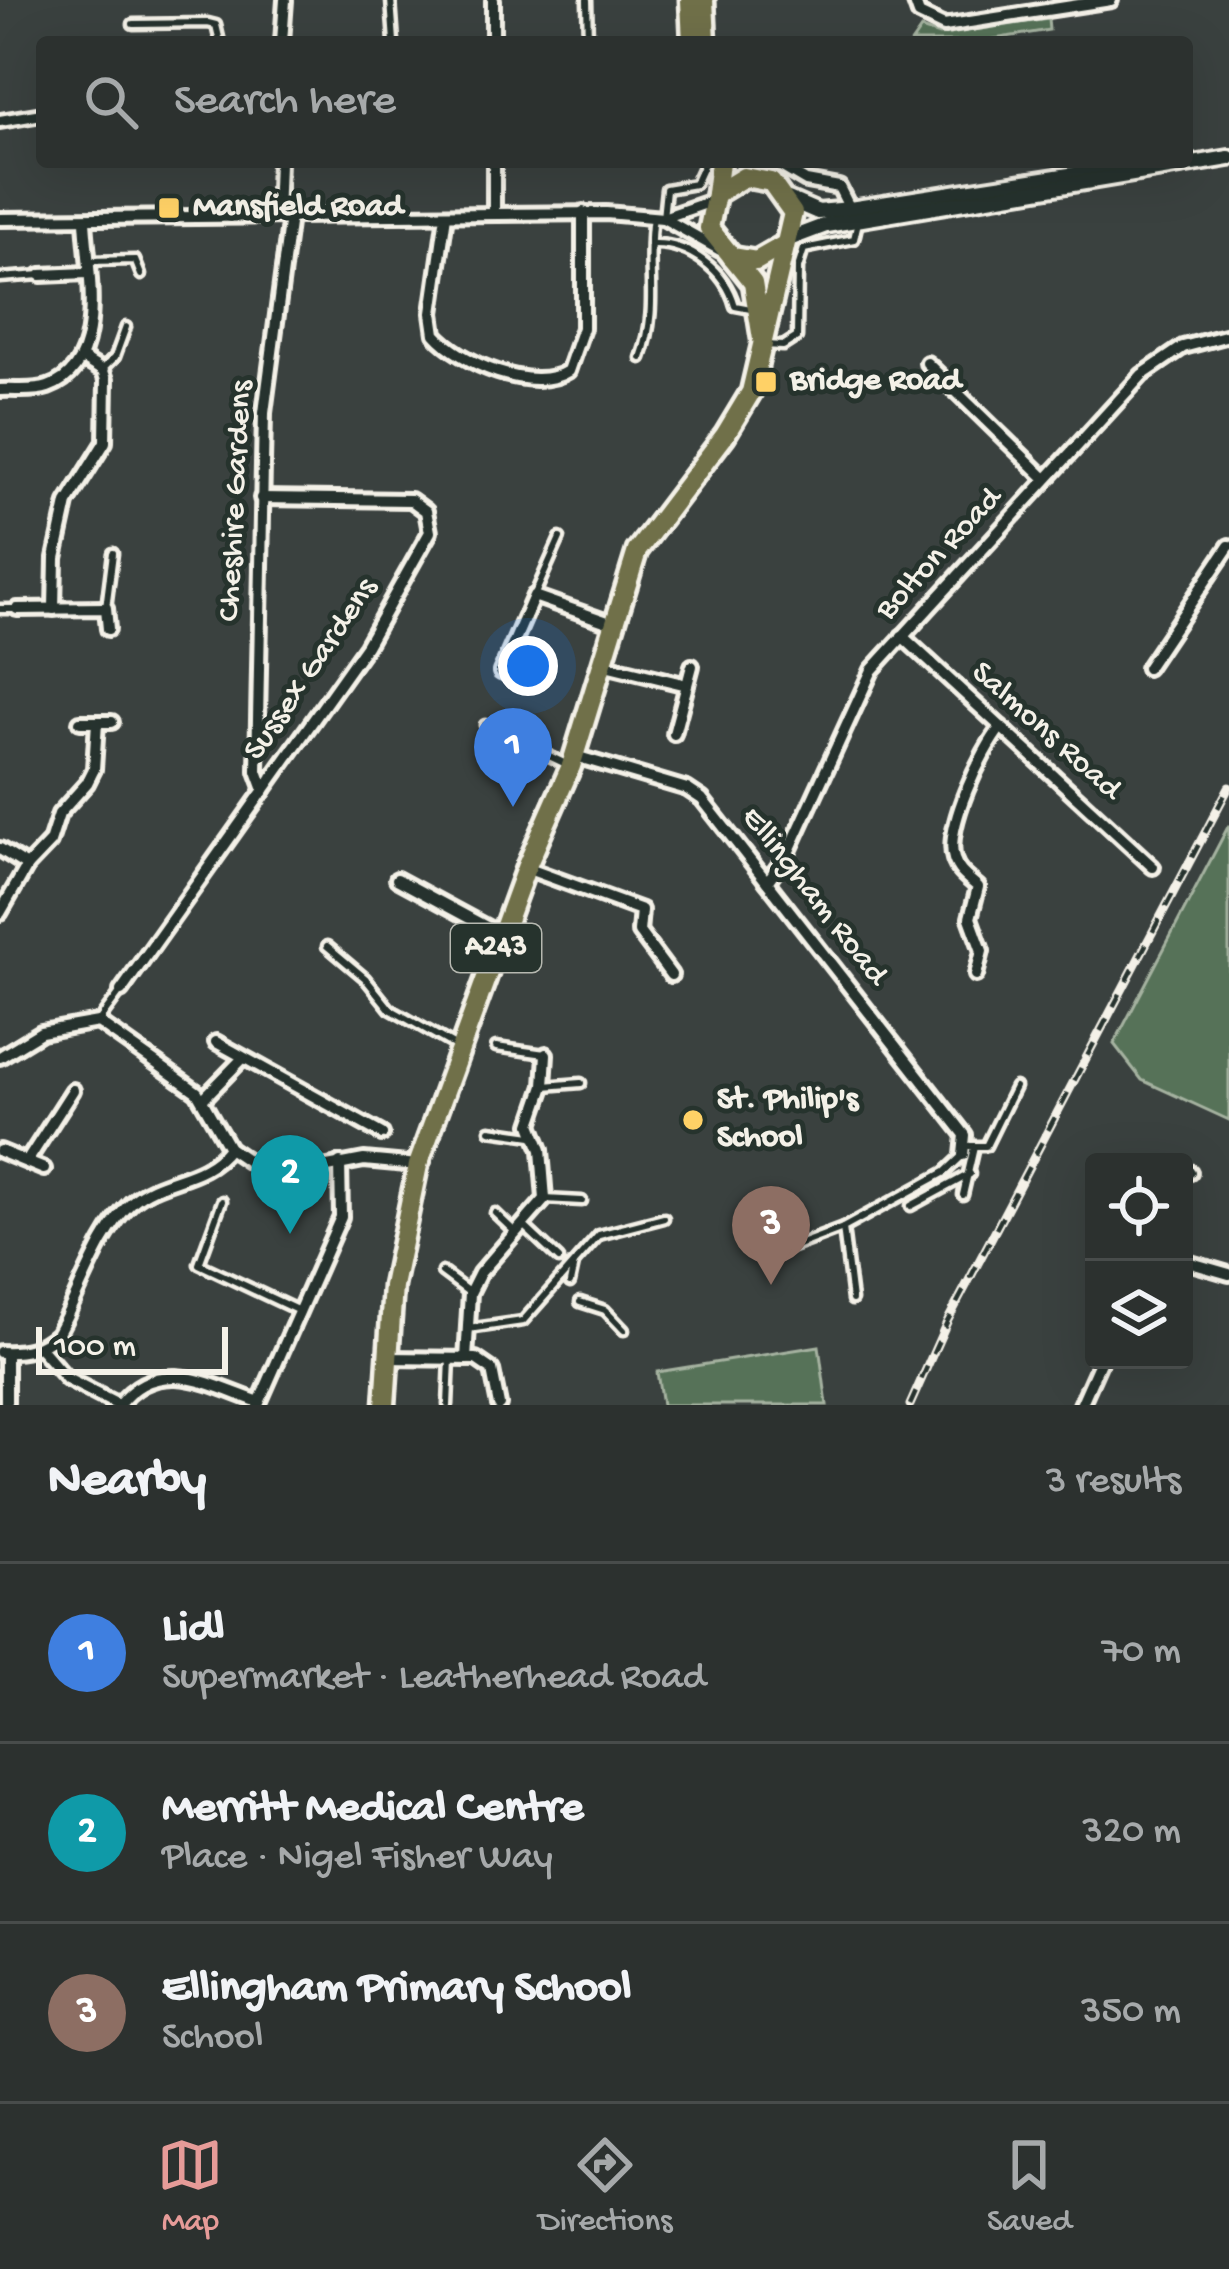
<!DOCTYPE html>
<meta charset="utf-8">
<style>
:root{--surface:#2c312f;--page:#383d3b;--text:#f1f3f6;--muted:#a6a9aa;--line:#484c4b;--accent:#e69b98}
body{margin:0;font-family:"Gochi Hand",sans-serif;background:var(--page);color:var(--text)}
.controls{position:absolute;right:36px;bottom:36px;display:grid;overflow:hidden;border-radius:12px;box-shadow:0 12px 48px #0002}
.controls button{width:108px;height:108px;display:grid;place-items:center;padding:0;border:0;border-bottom:3px solid var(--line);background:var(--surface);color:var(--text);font:60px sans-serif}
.scale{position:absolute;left:36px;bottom:30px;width:192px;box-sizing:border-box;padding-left:12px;border:6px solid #f4f1e8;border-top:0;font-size:33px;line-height:42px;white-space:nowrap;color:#f4f1e8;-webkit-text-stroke:9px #26332d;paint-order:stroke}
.you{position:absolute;left:528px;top:666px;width:42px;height:42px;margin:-30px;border:9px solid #fff;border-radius:50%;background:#1a73e8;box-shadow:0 0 0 18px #1a73e833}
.badge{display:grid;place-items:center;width:78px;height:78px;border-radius:50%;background:var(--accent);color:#fff;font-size:39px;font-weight:700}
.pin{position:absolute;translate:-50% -99px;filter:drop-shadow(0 3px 6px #0008)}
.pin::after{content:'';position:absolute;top:63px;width:42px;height:36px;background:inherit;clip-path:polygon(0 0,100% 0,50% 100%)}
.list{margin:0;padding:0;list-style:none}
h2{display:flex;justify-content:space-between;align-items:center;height:156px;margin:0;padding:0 48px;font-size:51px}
h2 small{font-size:39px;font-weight:400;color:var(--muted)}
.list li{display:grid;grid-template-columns:78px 1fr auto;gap:36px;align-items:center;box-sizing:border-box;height:180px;padding:0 48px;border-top:3px solid var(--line)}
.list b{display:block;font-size:45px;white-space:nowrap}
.list p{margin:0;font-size:39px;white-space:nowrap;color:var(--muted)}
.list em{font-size:39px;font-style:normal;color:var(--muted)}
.icon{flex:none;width:66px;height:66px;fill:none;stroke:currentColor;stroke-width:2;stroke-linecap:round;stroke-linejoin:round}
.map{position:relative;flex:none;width:1229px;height:1405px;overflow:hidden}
.search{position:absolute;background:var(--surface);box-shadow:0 12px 48px #0002;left:36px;right:36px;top:36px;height:132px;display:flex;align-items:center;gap:30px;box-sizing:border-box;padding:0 42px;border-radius:12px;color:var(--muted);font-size:45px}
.sheet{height:696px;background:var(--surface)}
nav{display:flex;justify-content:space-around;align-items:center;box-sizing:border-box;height:168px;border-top:3px solid var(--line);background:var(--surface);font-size:33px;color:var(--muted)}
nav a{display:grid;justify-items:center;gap:6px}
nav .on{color:var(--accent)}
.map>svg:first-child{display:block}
.green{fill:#567259;stroke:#a5b2a0;stroke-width:3}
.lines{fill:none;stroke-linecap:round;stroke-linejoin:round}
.service-casing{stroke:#f4f1e8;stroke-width:15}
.minor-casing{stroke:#f4f1e8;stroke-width:20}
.tertiary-casing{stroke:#f4f1e8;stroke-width:22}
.trunk-casing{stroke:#f4f1e8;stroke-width:27}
.service{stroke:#26332d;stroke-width:6}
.minor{stroke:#26332d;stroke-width:10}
.tertiary{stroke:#26332d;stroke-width:14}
.trunk{stroke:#70704a;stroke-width:18}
.rail-casing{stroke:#f4f1e8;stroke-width:9}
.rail{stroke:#26332d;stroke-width:4.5;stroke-dasharray:14;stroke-linecap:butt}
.poi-dot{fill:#ffd166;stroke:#26332d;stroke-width:4.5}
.labels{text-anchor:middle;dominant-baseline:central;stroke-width:10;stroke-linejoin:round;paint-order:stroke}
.shield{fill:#26332d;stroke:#b6b8b0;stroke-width:3}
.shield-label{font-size:30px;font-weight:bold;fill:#f4f1e8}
.poi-label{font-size:33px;font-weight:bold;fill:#f4f1e8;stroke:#26332d;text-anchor:start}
.street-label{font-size:33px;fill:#f4f1e8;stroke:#26332d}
</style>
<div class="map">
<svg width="1229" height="1405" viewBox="0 0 1229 1405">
<rect width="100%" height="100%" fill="#3a413f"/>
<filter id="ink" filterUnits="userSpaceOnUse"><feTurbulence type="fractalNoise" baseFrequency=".00833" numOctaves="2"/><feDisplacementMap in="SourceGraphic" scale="24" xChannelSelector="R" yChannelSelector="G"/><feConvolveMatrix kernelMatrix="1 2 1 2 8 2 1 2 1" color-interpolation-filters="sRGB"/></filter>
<g filter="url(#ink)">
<g class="green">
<polygon points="1048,19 1049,30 975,42 912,42 921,29 939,35"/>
<polygon points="1229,825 1229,1120 1142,1080 1114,1044"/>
<polygon points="819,1346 827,1405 662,1405 657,1372"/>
</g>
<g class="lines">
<g class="service-casing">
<g id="service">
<polyline points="391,0 394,42"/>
<polyline points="587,0 588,42"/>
<polyline points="133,24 208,23 216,25 220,42"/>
<polyline points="663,218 666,189 695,184 705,162"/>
<path d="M653,244C689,243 725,270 735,306L756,310"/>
<polyline points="90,261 135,260 141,275"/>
<polyline points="0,278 41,275"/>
<polyline points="765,345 783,346 797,337 798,268 804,249 854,239 858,222"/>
<path d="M641,358C660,306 645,267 653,217"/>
<polyline points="102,370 115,357 126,327"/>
<polyline points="534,596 560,538"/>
<polyline points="106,608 113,553"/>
<polyline points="0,609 17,609"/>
<polyline points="485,725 568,765"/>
<polyline points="327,946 365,978 390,1009 457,1047"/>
<polyline points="98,1022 121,991"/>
<polyline points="496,1047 545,1054"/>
<polyline points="544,1086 581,1083"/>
<polyline points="490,1130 532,1136"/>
<polyline points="967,1146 986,1146 1015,1087"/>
<polyline points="963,1195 974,1147"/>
<polyline points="545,1199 582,1201"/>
<polyline points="222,1201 199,1264 299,1311"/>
<polyline points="911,1206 970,1174"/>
<polyline points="495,1213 514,1231"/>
<polyline points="524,1226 559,1259"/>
<polyline points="785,1250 843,1228"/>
<polyline points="442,1272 470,1293"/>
<polyline points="570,1283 574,1264"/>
<polyline points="852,1300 843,1228 945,1172 963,1155"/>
<polyline points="580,1302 605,1310 624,1330"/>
<polyline points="468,1329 523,1321 599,1235 664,1218"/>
<polyline points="448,1405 450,1359"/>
</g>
</g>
<g class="minor-casing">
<g id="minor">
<polyline points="493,0 493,42"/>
<polyline points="914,0 919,14 944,26 1111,0"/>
<polyline points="282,42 285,0"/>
<polyline points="0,121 42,114"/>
<polyline points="774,162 806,181 839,187 850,209"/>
<polyline points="494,214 494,162"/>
<path d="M446,215L432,313L435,334C460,363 533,394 568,371L583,328V212"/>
<polyline points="277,216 279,162"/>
<polyline points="663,218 712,201"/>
<polyline points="0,219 606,213 663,218 720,250"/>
<polyline points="41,275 87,273"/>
<polyline points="927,363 1046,479"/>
<path d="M0,390C16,389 33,392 48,387C110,366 87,269 85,220"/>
<polyline points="17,609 106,608 108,629"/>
<polyline points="54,609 55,558 67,503 105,442 106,380 103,371 82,358"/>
<polyline points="902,636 1153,867"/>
<polyline points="601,664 687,685"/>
<polyline points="1147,668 1229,546"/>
<polyline points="501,672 534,596 613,624"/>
<polyline points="80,722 112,722"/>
<polyline points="674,734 692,666"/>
<polyline points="575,756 687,789 702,799 965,1135 963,1155"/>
<polyline points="264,790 257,771 264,413 290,216"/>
<polyline points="0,849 27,866"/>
<polyline points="526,868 641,910 639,932 671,975"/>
<polyline points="397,879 501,935"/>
<polyline points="767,882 788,853 872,670 1142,375 1183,347 1229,335"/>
<polyline points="0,913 27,866 50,842 59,814 87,783 94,769 97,722"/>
<path d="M976,975L982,951L970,918L978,887C968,878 958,872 954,859C944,829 982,750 1001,727"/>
<polyline points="121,991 366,646 430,532 426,511 411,500 261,498"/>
<polyline points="216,1042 382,1134"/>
<polyline points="0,1057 41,1032 98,1022 197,1092 229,1148 260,1169 296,1173 364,1160 418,1165"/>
<polyline points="204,1098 243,1058"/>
<polyline points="0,1151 44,1169"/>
<polyline points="28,1160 73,1090"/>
<polyline points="1184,1171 1190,1172"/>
<polyline points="1184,1261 1229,1274"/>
<polyline points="40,1348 67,1379 118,1405"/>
<path d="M0,1352C24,1353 39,1350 57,1334C80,1294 98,1233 132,1202C162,1176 203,1182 229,1148"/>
<polyline points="386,1358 476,1359 492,1370 499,1405"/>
<polyline points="466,1359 470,1293 480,1273 545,1199 541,1150 531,1124 544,1086 546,1054"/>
<polyline points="6,1403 6,1353"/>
<path d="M119,1405C158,1354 211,1385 259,1402"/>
<polyline points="258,1405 341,1217 340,1163"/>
<polyline points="1081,1405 1101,1360"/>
</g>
</g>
<g class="tertiary-casing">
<g id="tertiary">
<polyline points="788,199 818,212 850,209 1127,166"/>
<polyline points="789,239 826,225 1229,158"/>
</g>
</g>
<g class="trunk-casing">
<g id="trunk">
<polyline points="690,0 692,42"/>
<polyline points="704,0 706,42"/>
<polyline points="716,194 720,162"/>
<polyline points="732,257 756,261 784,245"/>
<polyline points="385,1405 393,1286 418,1165 526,868 571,766 637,551 725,435 751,392 793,213 771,182 744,177 716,194 709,228 753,283 763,345"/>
</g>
</g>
<use href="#service" class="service"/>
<use href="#minor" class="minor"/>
<use href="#tertiary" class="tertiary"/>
<use href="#trunk" class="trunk"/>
<g class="rail-casing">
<polyline id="rail" points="910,1405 947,1322 1229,787"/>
</g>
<use href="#rail" class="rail"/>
</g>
</g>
<g class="poi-dot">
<rect x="157" y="196" width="24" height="24" rx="6"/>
<rect x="754" y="370" width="24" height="24" rx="6"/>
<circle cx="693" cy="1120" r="12"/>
</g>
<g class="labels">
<rect class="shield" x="451" y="924" width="90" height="48" rx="9"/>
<g class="shield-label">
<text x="496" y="948">A243</text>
</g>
<g class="poi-label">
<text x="193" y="208">Mansfield Road</text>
<text x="790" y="382">Bridge Road</text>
<text x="717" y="1101">St. Philip's<tspan x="717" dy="38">School</tspan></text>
</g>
<g class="street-label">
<text transform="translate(237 501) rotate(-87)">Cheshire Gardens</text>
<text transform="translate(940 555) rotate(-47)">Bolton Road</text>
<text transform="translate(312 670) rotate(-56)">Sussex Gardens</text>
<text transform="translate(1045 732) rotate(42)">Salmons Road</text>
<text transform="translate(813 897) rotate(52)">Ellingham Road</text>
</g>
</g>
</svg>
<div class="controls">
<button><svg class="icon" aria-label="locate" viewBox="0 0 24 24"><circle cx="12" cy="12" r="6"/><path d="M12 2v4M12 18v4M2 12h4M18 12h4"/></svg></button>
<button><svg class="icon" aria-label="layers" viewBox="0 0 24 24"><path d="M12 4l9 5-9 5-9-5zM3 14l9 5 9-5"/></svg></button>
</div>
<div class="scale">100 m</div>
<div class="you"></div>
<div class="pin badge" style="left:513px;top:807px;background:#3f7fe0">1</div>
<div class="pin badge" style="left:290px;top:1234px;background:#0f9aa8">2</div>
<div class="pin badge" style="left:771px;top:1285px;background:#8d6e63">3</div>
<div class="search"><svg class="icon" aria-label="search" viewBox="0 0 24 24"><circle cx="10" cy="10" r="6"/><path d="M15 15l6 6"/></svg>Search here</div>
</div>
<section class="sheet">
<h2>Nearby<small>3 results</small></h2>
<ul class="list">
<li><span class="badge" style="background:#3f7fe0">1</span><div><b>Lidl</b><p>Supermarket · Leatherhead Road</p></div><em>70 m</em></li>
<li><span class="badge" style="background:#0f9aa8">2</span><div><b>Merritt Medical Centre</b><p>Place · Nigel Fisher Way</p></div><em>320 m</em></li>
<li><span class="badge" style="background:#8d6e63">3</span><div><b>Ellingham Primary School</b><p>School</p></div><em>350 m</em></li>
</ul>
</section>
<nav>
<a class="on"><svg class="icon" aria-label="map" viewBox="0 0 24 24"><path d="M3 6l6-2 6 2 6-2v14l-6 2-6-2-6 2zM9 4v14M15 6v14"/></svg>Map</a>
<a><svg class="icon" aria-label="directions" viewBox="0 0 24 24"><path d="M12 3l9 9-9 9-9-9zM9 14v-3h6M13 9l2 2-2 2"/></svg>Directions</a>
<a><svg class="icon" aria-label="saved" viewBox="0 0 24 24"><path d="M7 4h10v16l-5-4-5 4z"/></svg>Saved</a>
</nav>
